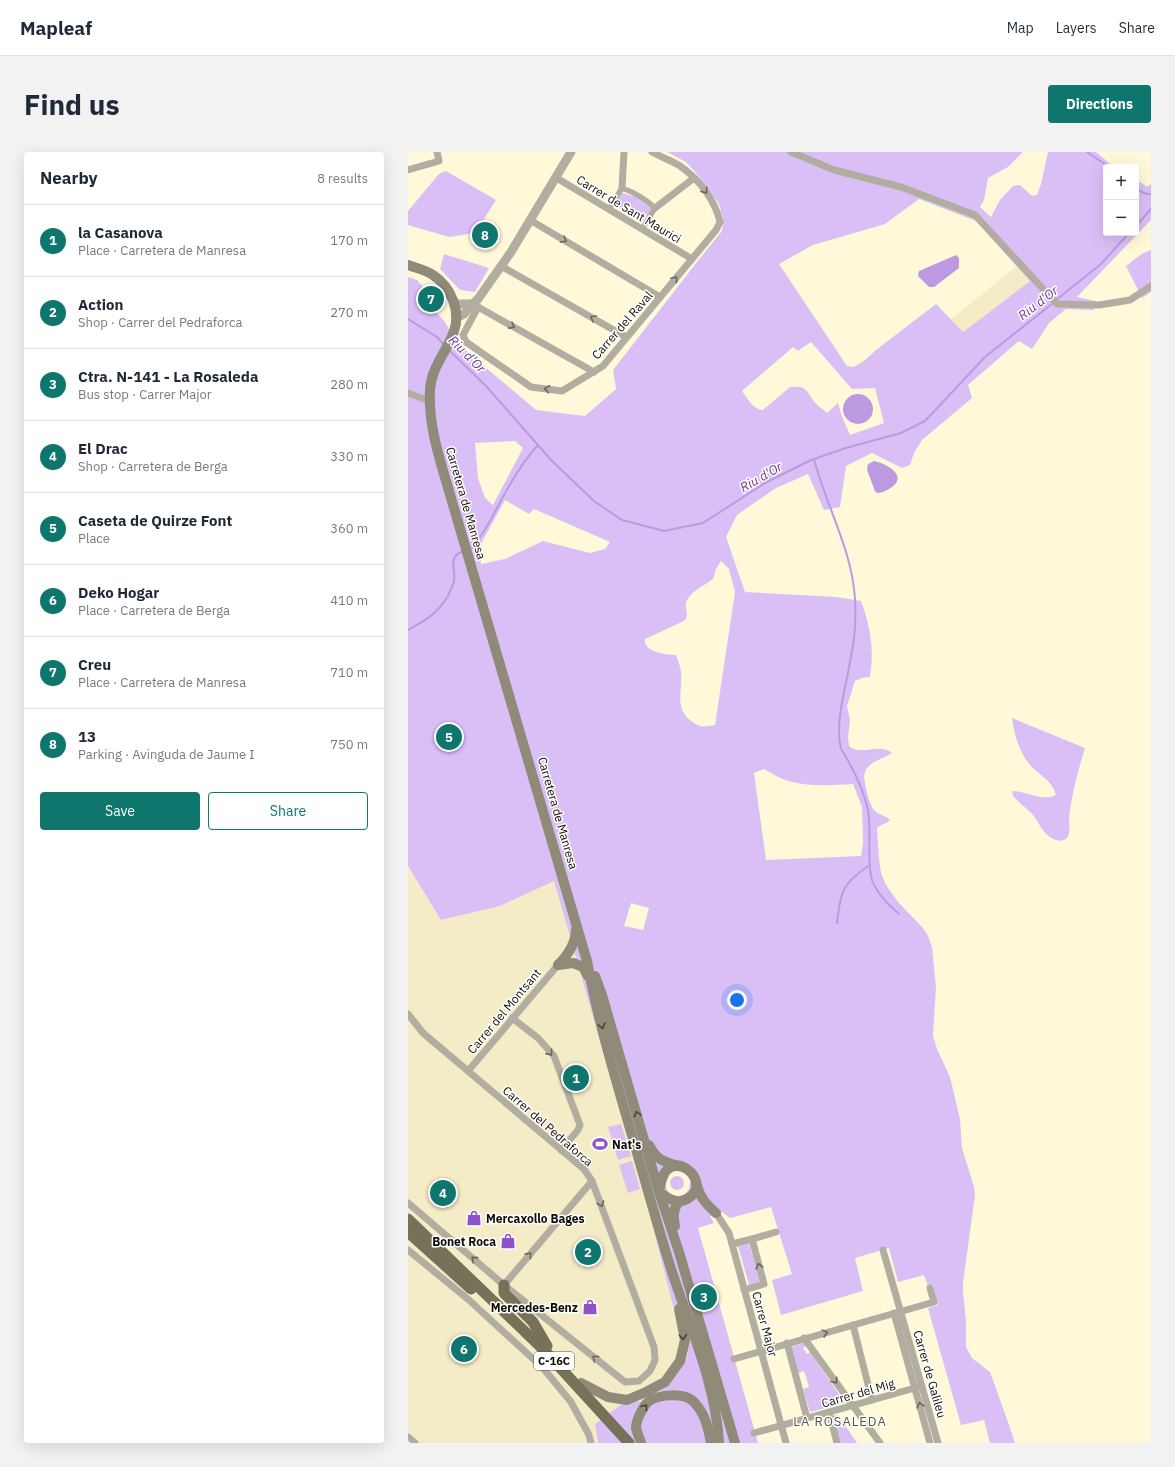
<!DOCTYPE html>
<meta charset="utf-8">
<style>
:root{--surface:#fff;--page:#f2f2f3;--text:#1f2937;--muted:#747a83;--line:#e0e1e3;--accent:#0f766e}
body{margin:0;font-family:"IBM Plex Sans",sans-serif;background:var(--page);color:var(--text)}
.controls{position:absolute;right:12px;top:12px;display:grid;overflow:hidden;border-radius:4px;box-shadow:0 4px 16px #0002}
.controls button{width:36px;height:36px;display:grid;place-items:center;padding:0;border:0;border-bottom:1px solid var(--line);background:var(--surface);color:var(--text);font:20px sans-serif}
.you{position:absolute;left:329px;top:848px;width:14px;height:14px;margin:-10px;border:3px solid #fff;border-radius:50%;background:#1a73e8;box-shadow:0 0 0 6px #1a73e833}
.badge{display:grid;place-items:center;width:26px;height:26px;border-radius:50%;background:var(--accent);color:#fff;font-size:13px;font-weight:700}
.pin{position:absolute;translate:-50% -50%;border:2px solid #fff;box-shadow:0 1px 4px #0006}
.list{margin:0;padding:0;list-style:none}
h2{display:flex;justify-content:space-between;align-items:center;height:52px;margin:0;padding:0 16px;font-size:17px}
h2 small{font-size:13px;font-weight:400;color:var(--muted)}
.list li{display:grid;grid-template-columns:26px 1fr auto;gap:12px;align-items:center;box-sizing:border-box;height:72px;padding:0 16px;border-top:1px solid var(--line)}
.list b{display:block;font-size:15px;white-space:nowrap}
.list p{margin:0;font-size:13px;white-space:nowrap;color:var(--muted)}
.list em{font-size:13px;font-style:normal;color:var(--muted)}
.actions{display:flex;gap:8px;padding:12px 16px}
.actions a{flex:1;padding:9px 0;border:1px solid var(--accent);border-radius:4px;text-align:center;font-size:14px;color:var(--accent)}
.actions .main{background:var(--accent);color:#fff}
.map{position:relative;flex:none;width:743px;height:1291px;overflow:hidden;border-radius:4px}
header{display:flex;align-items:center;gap:24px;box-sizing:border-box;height:56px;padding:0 20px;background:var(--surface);border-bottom:1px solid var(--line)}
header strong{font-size:19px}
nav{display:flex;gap:22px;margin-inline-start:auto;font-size:14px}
.intro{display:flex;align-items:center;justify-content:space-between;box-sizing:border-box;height:96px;padding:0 24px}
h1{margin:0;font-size:28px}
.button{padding:10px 18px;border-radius:4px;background:var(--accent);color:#fff;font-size:14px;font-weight:700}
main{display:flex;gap:24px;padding:0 24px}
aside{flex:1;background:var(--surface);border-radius:4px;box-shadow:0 4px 16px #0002}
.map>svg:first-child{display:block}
.built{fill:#f4ecc6}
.green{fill:#d9bff6;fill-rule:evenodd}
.water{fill:#bc99e1}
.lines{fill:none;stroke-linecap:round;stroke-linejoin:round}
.stream{stroke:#bc99e1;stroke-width:2}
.pedestrian{stroke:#b1aea1;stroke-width:5.5}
.minor{stroke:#b1aea1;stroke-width:7}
.tertiary{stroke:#b1aea1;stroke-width:9}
.secondary{stroke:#8f8b78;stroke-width:10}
.primary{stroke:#76725a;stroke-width:11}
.oneway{stroke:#68655a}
.oneway2{stroke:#484538}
.labels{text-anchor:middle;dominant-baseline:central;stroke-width:3;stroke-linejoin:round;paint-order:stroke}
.shield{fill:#fff;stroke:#56554f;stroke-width:1}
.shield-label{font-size:11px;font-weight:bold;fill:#0e0c03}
.street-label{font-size:12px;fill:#0e0c03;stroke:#fff}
.poi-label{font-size:12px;font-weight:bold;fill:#0e0c03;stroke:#fff;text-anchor:start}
.water-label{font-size:13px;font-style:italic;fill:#673a8f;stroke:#fff}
.neighbourhood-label{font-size:13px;letter-spacing:1px;fill:#5c573c;stroke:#fff}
</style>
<header>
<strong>Mapleaf</strong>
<nav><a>Map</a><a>Layers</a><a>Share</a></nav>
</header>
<div class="intro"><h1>Find us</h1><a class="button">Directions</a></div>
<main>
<aside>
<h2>Nearby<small>8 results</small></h2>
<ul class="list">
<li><span class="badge">1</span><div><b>la Casanova</b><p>Place · Carretera de Manresa</p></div><em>170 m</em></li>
<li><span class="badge">2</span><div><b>Action</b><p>Shop · Carrer del Pedraforca</p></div><em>270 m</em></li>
<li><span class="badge">3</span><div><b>Ctra. N-141 - La Rosaleda</b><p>Bus stop · Carrer Major</p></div><em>280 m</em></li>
<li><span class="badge">4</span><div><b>El Drac</b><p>Shop · Carretera de Berga</p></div><em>330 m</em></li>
<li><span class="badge">5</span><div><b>Caseta de Quirze Font</b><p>Place</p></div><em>360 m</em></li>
<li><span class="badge">6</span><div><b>Deko Hogar</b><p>Place · Carretera de Berga</p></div><em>410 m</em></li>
<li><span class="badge">7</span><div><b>Creu</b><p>Place · Carretera de Manresa</p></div><em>710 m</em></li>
<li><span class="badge">8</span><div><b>13</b><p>Parking · Avinguda de Jaume I</p></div><em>750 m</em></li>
</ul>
<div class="actions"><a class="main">Save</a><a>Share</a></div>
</aside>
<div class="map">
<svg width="743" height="1291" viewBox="0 0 743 1291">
<rect width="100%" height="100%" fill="#fff9d9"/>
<g class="built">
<polygon points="609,114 622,129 555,180 542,168"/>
<polygon points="0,714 33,768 92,754 146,728 239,1052 270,1173 280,1202 267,1225 257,1236 233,1249 214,1252 187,1272 190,1291 0,1291"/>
</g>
<g class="green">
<path d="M259,0H615L600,15L580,26L576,48L572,55L583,65L592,48L605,34L612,33L624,44L629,43L633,32L640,0H688L706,15H698V81H728V27L739,35L743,32V68L669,145L688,149L686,158L658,157L641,171L624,197L611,189L560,233L564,246L514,288L506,301L502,313L494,316L464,301L438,314L432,355L416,358L400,322L368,336L329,363L318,385L337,440L428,445L453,449C463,477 466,496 462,525L454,526L447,529L439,554L442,568L440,585L441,594C453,605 472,590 484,601C472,609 458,609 456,625C458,635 460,653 468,660C473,663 478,664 482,668C479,672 473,672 469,676L471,707L473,721L478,733L490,750L515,776L520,784L524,795L528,835L525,884L529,897L542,925L552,967L554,996L566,1035L567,1043L555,1131V1140L558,1169V1195L564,1206L582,1220L600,1270L607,1291H582L576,1268L553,1273L520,1156L530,1153L525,1133L520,1134L516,1123L490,1130L481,1096L447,1106L455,1139L373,1163L364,1128L384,1122L363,1055L322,1066L314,1060L302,1064L306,1071L290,1076L350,1291H190L187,1272L214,1252L233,1249L257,1236L267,1225L280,1202L270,1173L239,1052L146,729L92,754L33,768L0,714V125L9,128L21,142L24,155L36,169L51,193L128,258L177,264L208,237L205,218L289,110L314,79L315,66L311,52L289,22L278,10ZM511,47L568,69L622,129L555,180L528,152L468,198L456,209L446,215L439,214L371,112L405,93L477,72ZM403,190L444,237L467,236L476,271L442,283L433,262L430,251L419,261C415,257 408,253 405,248C397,236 397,234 382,235L355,258C344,257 340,247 334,239L385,195L390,199ZM107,289L115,296L85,353L77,346L70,326L67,291ZM97,348L121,362L126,357L202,390L197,397L182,401L135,389L97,407L73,412L72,399L74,390ZM313,409L321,417L327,440L307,573C295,575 292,576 282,568C266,555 275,537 273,521C273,515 270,509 268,503C258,503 235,500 237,487L276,469C283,462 275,455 279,448C285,438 297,433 305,427L308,417ZM356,617C365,622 374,628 384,630C404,635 425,633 445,632L454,655L455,691L453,704L358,708L346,621ZM223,751L241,756L235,778L216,774ZM267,1019L276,1020L282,1028L281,1037C275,1046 270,1045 261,1041L257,1033L262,1021Z"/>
<polygon points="38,19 88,48 67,81 41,85 0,73 0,59 31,22"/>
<polygon points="214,41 229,45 244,56 234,70 207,53"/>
<polygon points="743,98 743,140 734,146 718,114 735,101"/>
<polygon points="36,102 81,116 67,140 52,138 32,117"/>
<path d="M604,566L677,596C670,619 664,641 661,665C661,671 663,681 659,686C654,691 646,688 642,685C633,679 631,670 625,663C619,656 611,651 605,644L604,639C619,639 634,650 648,643C645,630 633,624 624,615C612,603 606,583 604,566Z"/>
<polygon points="213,972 223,1004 210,1008 200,975"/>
<polygon points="224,1009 232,1037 220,1041 211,1013"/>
<circle cx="269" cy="1031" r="7"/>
<polygon points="341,1091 352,1130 341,1133 330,1094"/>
<polygon points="396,1191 398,1194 395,1196 399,1202 402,1200 437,1251 402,1260 395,1237 401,1235 396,1219 390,1221 383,1195"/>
<polygon points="430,1263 449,1291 431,1291 424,1264"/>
</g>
<g class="water">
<polygon points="548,103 551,106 551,116 526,135 521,135 510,124 511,119"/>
<circle cx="450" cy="257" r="15"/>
<path d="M466,309C480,312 502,325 481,337C477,339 474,341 469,341L467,339L459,318L460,312Z"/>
</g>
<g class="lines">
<g class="stream">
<polyline points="679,0 701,15"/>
<path d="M728,36C732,39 737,43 743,42"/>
<polyline points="728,74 743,57"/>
<polyline points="648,148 693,112 721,81"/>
<polyline points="0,167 29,185 36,193"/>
<polyline points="41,198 78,234 144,309 186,349 214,368 256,379 295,371 357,331 403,308 438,296 493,281 517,269 577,205 645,151"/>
<path d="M406,307C418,354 444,397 447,447C448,465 447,486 443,504C439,532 426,570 433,597C445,616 455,635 460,658C464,680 458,708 464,728C469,742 481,753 491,762"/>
<path d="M61,397L66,395C71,386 77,378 82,369C96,343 110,315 130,293"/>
<path d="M0,478C18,468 29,462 40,444C42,439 45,434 46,429C48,417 39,405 55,399"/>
<path d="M429,771C433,740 433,732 462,713"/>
</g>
<path class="pedestrian" d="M201,57L214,36C228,41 237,46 247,56L234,77"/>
<g class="minor">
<polyline points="383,0 426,18 493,35 567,63 649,152 691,153 722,148 743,134"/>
<polyline points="0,18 31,9 29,0"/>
<polyline points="147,25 284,107"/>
<polyline points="214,36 216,0"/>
<polyline points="247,56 286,26"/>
<polyline points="122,68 252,145"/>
<polyline points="93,114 218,185"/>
<polyline points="68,151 70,155 186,220"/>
<path d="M70,155L55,183L58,190L123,235L154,239L195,214L308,78L312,70C307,48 291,27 272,14C264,9 253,5 244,0"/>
<polyline points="0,241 16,247 22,247"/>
<polyline points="0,862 15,881 176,1017 184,1029 246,1195 247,1208 242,1219 231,1229 217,1230 96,1133 0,1051"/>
<polyline points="104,866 130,886 146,904 172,973 170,978 153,998"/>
<polyline points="60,919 150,813"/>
<polyline points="308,1061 321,1081 378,1291"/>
<polyline points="344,1087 368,1080"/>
<polyline points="324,1092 344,1087 356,1132 336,1138"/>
<polyline points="0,1098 61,1148 135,1216 163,1250 181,1283 183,1291"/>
<polyline points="475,1098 530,1291"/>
<polyline points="96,1133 184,1029"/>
<polyline points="486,1161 522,1291"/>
<polyline points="445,1173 464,1248"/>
<polyline points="396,1186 472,1291"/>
<polyline points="379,1191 399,1266"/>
<polyline points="326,1207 526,1150 522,1136"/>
<polyline points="421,1260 429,1291"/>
<polyline points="346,1281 514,1234"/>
<polyline points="0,1285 7,1291"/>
</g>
<g class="tertiary">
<polyline points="47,152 64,152"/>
<polyline points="48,166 56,162 64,152 67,150 70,147 103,100 163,0"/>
</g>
<g class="secondary">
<path d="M0,113C8,116 18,118 25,123C43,135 53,159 46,179C39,200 23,215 22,238C20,275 33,311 43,346L179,809C190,869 208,928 225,987C238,1031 250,1076 264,1120C282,1175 308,1233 311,1291"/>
<path d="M150,813C160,803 168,792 168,777"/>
<polyline points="150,813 165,811 175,815 180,824"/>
<polyline points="187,824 194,843 251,1040 271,1100 327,1291"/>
<path d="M241,993C249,1008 254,1009 270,1014"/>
<path d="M288,1030C292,1046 297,1051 308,1061"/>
<path d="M251,1040C260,1046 268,1053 279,1047C309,1030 258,988 252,1036"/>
<path d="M267,1074C265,1065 265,1059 270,1050"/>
<polyline points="173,1231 200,1245 219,1248 238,1240 257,1230 272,1209 277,1188 271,1157"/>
<path d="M233,1291C232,1287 229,1281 228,1276C228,1268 235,1254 241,1249C252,1242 276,1241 285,1249C297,1261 300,1275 303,1291"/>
</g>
<g class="primary">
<polyline points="0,1067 136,1198 221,1291"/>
<polyline points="0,1080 63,1137"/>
<polyline points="96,1133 96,1141 125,1170 139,1194"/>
</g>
</g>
<defs><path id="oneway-chevron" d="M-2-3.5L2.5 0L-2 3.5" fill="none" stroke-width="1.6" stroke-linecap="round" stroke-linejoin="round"/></defs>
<g class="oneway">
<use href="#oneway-chevron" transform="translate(297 39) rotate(55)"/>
<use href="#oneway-chevron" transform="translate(156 88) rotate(30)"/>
<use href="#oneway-chevron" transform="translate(267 127) rotate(-50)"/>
<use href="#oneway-chevron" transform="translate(185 166) rotate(-150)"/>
<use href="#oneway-chevron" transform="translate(104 174) rotate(29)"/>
<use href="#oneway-chevron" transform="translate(139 237) rotate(-172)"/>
<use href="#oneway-chevron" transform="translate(142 901) rotate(51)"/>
<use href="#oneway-chevron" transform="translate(193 1052) rotate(70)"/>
<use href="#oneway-chevron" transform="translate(121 1103) rotate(-50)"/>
<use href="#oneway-chevron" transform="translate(66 1107) rotate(-139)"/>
<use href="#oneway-chevron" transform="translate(351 1114) rotate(-105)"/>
<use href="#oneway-chevron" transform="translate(417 1181) rotate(-15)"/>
<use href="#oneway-chevron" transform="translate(187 1206) rotate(-141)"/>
<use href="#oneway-chevron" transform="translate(427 1229) rotate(54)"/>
<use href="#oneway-chevron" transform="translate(512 1253) rotate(-106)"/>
</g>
<g class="oneway2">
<use href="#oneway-chevron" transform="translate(194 874) rotate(75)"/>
<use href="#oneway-chevron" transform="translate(229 962) rotate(-107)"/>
<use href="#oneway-chevron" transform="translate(275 1185) rotate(86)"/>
<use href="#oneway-chevron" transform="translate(237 1255) rotate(-51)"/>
</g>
<defs>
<g id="stadium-bare" transform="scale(1.2)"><path d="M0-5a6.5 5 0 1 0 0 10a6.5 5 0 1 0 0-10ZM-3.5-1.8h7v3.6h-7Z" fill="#9052c8" stroke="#fff" stroke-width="2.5" paint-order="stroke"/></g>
<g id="shop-bare" transform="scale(1.2)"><path d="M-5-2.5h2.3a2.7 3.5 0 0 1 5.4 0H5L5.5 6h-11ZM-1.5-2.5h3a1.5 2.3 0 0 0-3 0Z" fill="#9052c8" stroke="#fff" stroke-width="2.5" paint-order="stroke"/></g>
</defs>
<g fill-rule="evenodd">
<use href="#stadium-bare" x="192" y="992"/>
<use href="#shop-bare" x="66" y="1066"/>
<use href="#shop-bare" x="100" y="1089"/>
<use href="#shop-bare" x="182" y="1155"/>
</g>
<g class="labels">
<rect class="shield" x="126" y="1200" width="40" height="18" rx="3"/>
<g class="shield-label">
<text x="146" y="1209">C-16C</text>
</g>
<g class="street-label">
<text transform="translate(221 57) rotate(31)">Carrer de Sant Maurici</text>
<text transform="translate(214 173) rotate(-49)">Carrer del Raval</text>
<text transform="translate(58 351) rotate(74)">Carretera de Manresa</text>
<text transform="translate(150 661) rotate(74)">Carretera de Manresa</text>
<text transform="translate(96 859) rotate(-50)">Carrer del Montsant</text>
<text transform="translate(140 974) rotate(41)">Carrer del Pedraforca</text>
<text transform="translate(357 1172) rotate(75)">Carrer Major</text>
<text transform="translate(522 1222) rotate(74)">Carrer de Galileu</text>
<text transform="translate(450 1241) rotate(-16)">Carrer del Mig</text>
</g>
<g class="poi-label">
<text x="204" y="992">Nat's</text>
<text x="78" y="1066">Mercaxollo Bages</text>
<text x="88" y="1089" text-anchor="end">Bonet Roca</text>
<text x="170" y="1155" text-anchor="end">Mercedes-Benz</text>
</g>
<g class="water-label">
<text transform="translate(630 151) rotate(-38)">Riu d'Or</text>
<text transform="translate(59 202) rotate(45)">Riu d'Or</text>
<text transform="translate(353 325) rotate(-30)">Riu d'Or</text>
</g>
<g class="neighbourhood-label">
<text x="432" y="1269">LA ROSALEDA</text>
</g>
</g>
</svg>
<div class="controls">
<button>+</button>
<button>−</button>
</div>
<div class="you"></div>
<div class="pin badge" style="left:168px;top:926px">1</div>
<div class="pin badge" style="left:180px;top:1100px">2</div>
<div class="pin badge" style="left:296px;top:1145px">3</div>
<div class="pin badge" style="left:35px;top:1041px">4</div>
<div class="pin badge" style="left:41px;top:585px">5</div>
<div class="pin badge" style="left:56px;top:1197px">6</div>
<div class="pin badge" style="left:23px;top:147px">7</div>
<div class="pin badge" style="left:77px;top:83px">8</div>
</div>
</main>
